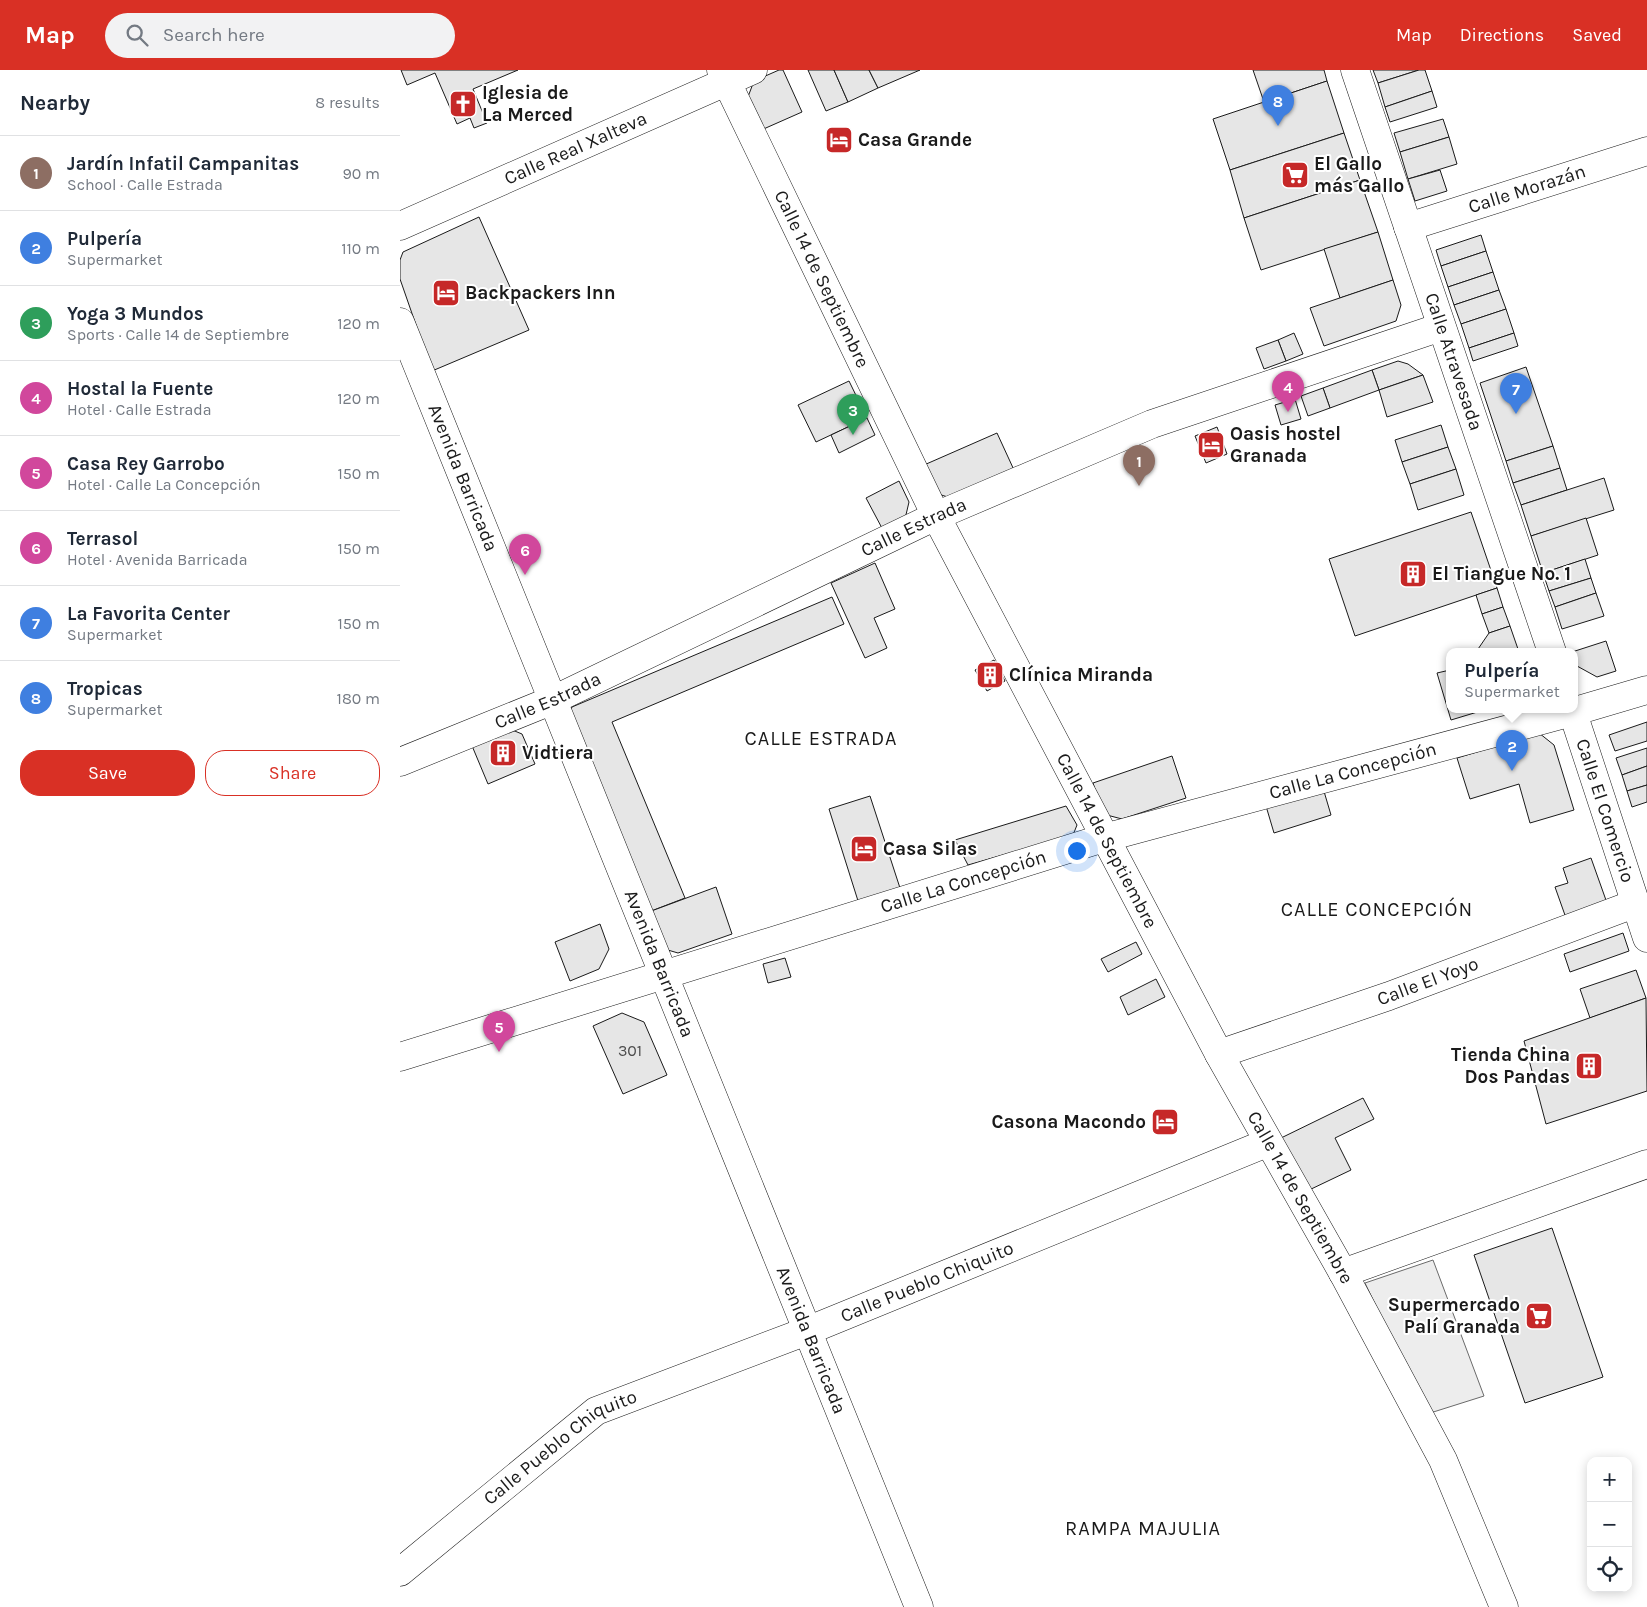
<!DOCTYPE html>
<meta charset="utf-8">
<style>
:root{--surface:#fff;--page:#f2f2f3;--text:#1f2937;--muted:#747a83;--line:#e0e1e3;--accent:#d93025}
body{margin:0;font-family:Karla,sans-serif;background:var(--page);color:var(--text)}
.controls{position:absolute;right:15px;bottom:15px;display:grid;overflow:hidden;border-radius:10px;box-shadow:0 2px 12px #0003}
.controls button{width:45px;height:45px;display:grid;place-items:center;padding:0;border:0;border-bottom:1px solid var(--line);background:var(--surface);color:var(--text);font:25px sans-serif}
.you{position:absolute;left:676px;top:780px;width:18px;height:18px;margin:-12px;border:4px solid #fff;border-radius:50%;background:#1a73e8;box-shadow:0 0 0 8px #1a73e833}
.badge{display:grid;place-items:center;width:32px;height:32px;border-radius:50%;background:var(--accent);color:#fff;font-size:16px;font-weight:700}
.pin{position:absolute;translate:-50% -41px;filter:drop-shadow(0 1px 2px #0008)}
.pin::after{content:'';position:absolute;top:26px;width:18px;height:15px;background:inherit;clip-path:polygon(0 0,100% 0,50% 100%)}
.popup{position:absolute;left:1046px;top:578px;width:132px;height:65px;box-sizing:border-box;display:grid;place-content:center;border-radius:10px;background:var(--surface);filter:drop-shadow(0 1px 4px #0005);font-size:16px;white-space:nowrap;color:var(--muted)}
.popup b{font-size:19px;color:var(--text)}
.popup::after{content:'';position:absolute;left:50%;top:100%;margin-left:-10px;border:10px solid transparent;border-top-color:var(--surface)}
.list{margin:0;padding:0;list-style:none}
h2{display:flex;justify-content:space-between;align-items:center;height:65px;margin:0;padding:0 20px;font-size:21px}
h2 small{font-size:16px;font-weight:400;color:var(--muted)}
.list li{display:grid;grid-template-columns:32px 1fr auto;gap:15px;align-items:center;box-sizing:border-box;height:75px;padding:0 20px;border-top:1px solid var(--line)}
.list b{display:block;font-size:19px;white-space:nowrap}
.list p{margin:0;font-size:16px;white-space:nowrap;color:var(--muted)}
.list em{font-size:16px;font-style:normal;color:var(--muted)}
.actions{display:flex;gap:10px;padding:15px 20px}
.actions a{flex:1;padding:11px 0;border:1px solid var(--accent);border-radius:20px;text-align:center;font-size:18px;color:var(--accent)}
.actions .main{background:var(--accent);color:#fff}
.icon{flex:none;width:28px;height:28px;fill:none;stroke:currentColor;stroke-width:2;stroke-linecap:round;stroke-linejoin:round}
.map{position:relative;flex:none;width:1247px;height:1537px;overflow:hidden}
header{display:flex;align-items:center;gap:30px;box-sizing:border-box;height:70px;padding:0 25px;background:var(--accent);color:#fff}
header strong{font-size:24px}
nav{display:flex;gap:28px;margin-inline-start:auto;font-size:18px}
.search{width:350px;height:45px;background:var(--page);display:flex;align-items:center;gap:12px;box-sizing:border-box;padding:0 18px;border-radius:28px;color:var(--muted);font-size:19px}
main{display:flex}
aside{flex:1;background:var(--surface)}
.map>svg:first-child{display:block}
.parking{fill:#ededed;stroke:#6a6a6a}
.building{fill:#e6e6e6;stroke:#1a1a1a}
.lines{fill:none;stroke-linecap:round;stroke-linejoin:round}
.minor-casing{stroke:#1a1a1a;stroke-width:29}
.minor{stroke:#fff;stroke-width:28}
.labels{text-anchor:middle;dominant-baseline:central;stroke-width:4;stroke-linejoin:round;paint-order:stroke}
.number-label{font-size:16px;fill:#4d4d4d}
.poi-label{font-size:19px;font-weight:bold;fill:#1a1a1a;stroke:#fff;text-anchor:start}
.street-label{font-size:19px;fill:#1a1a1a;stroke:#fff}
.neighbourhood-label{font-size:20px;letter-spacing:1px;fill:#1a1a1a;stroke:#fff}
</style>
<header>
<strong>Map</strong>
<div class="search"><svg class="icon" aria-label="search" viewBox="0 0 24 24"><circle cx="10" cy="10" r="6"/><path d="M15 15l6 6"/></svg>Search here</div>
<nav><a>Map</a><a>Directions</a><a>Saved</a></nav>
</header>
<main>
<aside>
<h2>Nearby<small>8 results</small></h2>
<ul class="list">
<li><span class="badge" style="background:#8d6e63">1</span><div><b>Jardín Infatil Campanitas</b><p>School · Calle Estrada</p></div><em>90 m</em></li>
<li><span class="badge" style="background:#3f7fe0">2</span><div><b>Pulpería</b><p>Supermarket</p></div><em>110 m</em></li>
<li><span class="badge" style="background:#2e9e5b">3</span><div><b>Yoga 3 Mundos</b><p>Sports · Calle 14 de Septiembre</p></div><em>120 m</em></li>
<li><span class="badge" style="background:#d1479c">4</span><div><b>Hostal la Fuente</b><p>Hotel · Calle Estrada</p></div><em>120 m</em></li>
<li><span class="badge" style="background:#d1479c">5</span><div><b>Casa Rey Garrobo</b><p>Hotel · Calle La Concepción</p></div><em>150 m</em></li>
<li><span class="badge" style="background:#d1479c">6</span><div><b>Terrasol</b><p>Hotel · Avenida Barricada</p></div><em>150 m</em></li>
<li><span class="badge" style="background:#3f7fe0">7</span><div><b>La Favorita Center</b><p>Supermarket</p></div><em>150 m</em></li>
<li><span class="badge" style="background:#3f7fe0">8</span><div><b>Tropicas</b><p>Supermarket</p></div><em>180 m</em></li>
</ul>
<div class="actions"><a class="main">Save</a><a>Share</a></div>
</aside>
<div class="map">
<svg width="1247" height="1537" viewBox="0 0 1247 1537">
<rect width="100%" height="100%" fill="#fff"/>
<polygon class="parking" points="1033,1190 1084,1326 1027,1344 965,1213"/>
<g class="building">
<polygon points="1,0 118,0 73,19 87,53 74,58 70,48 57,54 35,3 7,15"/>
<polygon points="379,0 383,0 402,42 359,61 346,32 354,11"/>
<polygon points="408,0 434,0 448,32 426,41"/>
<polygon points="434,0 469,0 478,18 448,32"/>
<polygon points="469,0 520,0 478,18"/>
<polygon points="853,0 924,0 927,11 864,32"/>
<polygon points="973,0 1019,0 978,13"/>
<polygon points="1019,0 1025,0 1032,21 985,37 978,13"/>
<polygon points="927,11 944,63 830,100 813,49"/>
<polygon points="1032,21 1037,37 990,52 985,37"/>
<polygon points="1043,49 1049,67 1000,82 994,63"/>
<polygon points="944,63 960,110 844,148 830,100"/>
<polygon points="1049,67 1057,94 1008,109 1000,82"/>
<polygon points="1040,100 1047,121 1015,131 1008,109"/>
<polygon points="960,110 978,162 861,200 844,148"/>
<polygon points="79,147 129,260 32,301 0,209 0,190 3,182"/>
<polygon points="978,162 993,210 940,228 924,179"/>
<polygon points="1081,165 1086,181 1041,196 1036,180"/>
<polygon points="1086,181 1093,202 1048,217 1041,196"/>
<polygon points="1093,202 1099,220 1054,235 1048,217"/>
<polygon points="993,210 1001,235 996,251 924,276 910,238"/>
<polygon points="1099,220 1106,239 1061,254 1054,235"/>
<polygon points="1106,239 1114,263 1069,278 1061,254"/>
<polygon points="894,263 903,284 886,291 878,270"/>
<polygon points="1114,263 1118,276 1073,291 1069,278"/>
<polygon points="878,270 886,291 864,299 856,278"/>
<polygon points="998,291 1008,294 1023,305 979,320 972,300"/>
<polygon points="1126,297 1153,376 1106,391 1080,313"/>
<polygon points="972,300 979,320 930,338 923,318"/>
<polygon points="1023,305 1033,332 987,347 979,320"/>
<polygon points="449,311 467,348 416,372 398,335"/>
<polygon points="923,318 930,338 908,346 901,326"/>
<polygon points="895,329 901,349 881,355 875,335"/>
<polygon points="467,348 475,365 439,383 431,365"/>
<polygon points="1041,355 1048,377 1002,392 995,370"/>
<polygon points="817,357 827,384 806,393 795,366"/>
<polygon points="597,363 614,400 551,428 538,424 524,395"/>
<polygon points="1153,376 1160,398 1113,413 1106,391"/>
<polygon points="1048,377 1056,399 1010,414 1002,392"/>
<polygon points="1160,398 1167,420 1121,435 1113,413"/>
<polygon points="1056,399 1064,425 1018,440 1010,414"/>
<polygon points="1204,408 1214,440 1131,466 1121,435"/>
<polygon points="499,411 509,432 505,449 483,460 466,428"/>
<polygon points="1071,442 1097,518 955,566 929,489"/>
<polygon points="1186,448 1198,485 1143,503 1131,466"/>
<polygon points="1185,489 1191,508 1149,521 1143,503"/>
<polygon points="475,493 495,539 474,548 487,578 465,588 431,513"/>
<polygon points="1191,508 1196,523 1155,537 1149,521"/>
<polygon points="1097,518 1103,537 1082,544 1076,525"/>
<polygon points="1196,523 1204,546 1162,559 1155,537"/>
<polygon points="432,527 444,554 212,652 285,828 246,843 167,646 172,637"/>
<polygon points="1103,537 1110,556 1089,563 1082,544"/>
<polygon points="1110,556 1119,582 1076,582 1089,563"/>
<polygon points="1206,571 1216,601 1197,607 1177,596 1174,582 1172,582"/>
<polygon points="594,590 605,611 587,621 575,600"/>
<polygon points="1050,600 1050,640 1084,640 1051,650 1037,603"/>
<polygon points="1247,652 1247,671 1215,681 1209,665"/>
<polygon points="105,657 122,664 135,694 88,714 70,671"/>
<polygon points="1139,663 1154,675 1174,740 1130,753 1119,714 1070,729 1057,688"/>
<polygon points="1247,678 1247,696 1222,705 1216,688"/>
<polygon points="772,686 786,728 722,749 703,744 693,713"/>
<polygon points="1247,696 1247,715 1227,721 1222,705"/>
<polygon points="1247,715 1247,732 1232,737 1227,721"/>
<polygon points="923,718 931,745 874,763 866,736"/>
<polygon points="470,726 500,818 459,834 429,739"/>
<polygon points="666,736 677,755 673,765 568,795 555,770"/>
<polygon points="1191,788 1207,833 1166,848 1155,817 1168,813 1163,798"/>
<polygon points="316,817 332,864 278,883 261,878 246,843"/>
<polygon points="200,854 209,879 199,899 170,911 155,872"/>
<polygon points="1223,863 1229,881 1170,902 1164,884"/>
<polygon points="736,872 742,884 708,902 701,889"/>
<polygon points="385,888 391,907 368,913 363,894"/>
<polygon points="1236,900 1246,928 1190,948 1180,919"/>
<polygon points="756,909 765,927 728,945 720,927"/>
<polygon points="1246,928 1247,1021 1146,1054 1124,971"/>
<polygon points="222,943 244,952 267,1005 223,1024 193,956"/>
<polygon points="963,1028 974,1049 935,1068 951,1100 907,1121 881,1068"/>
<polygon points="1152,1158 1203,1307 1125,1333 1074,1185"/>
</g>
<g class="lines">
<g class="minor-casing">
<g id="minor">
<path id="s1" d="M321,0L536,446L819,984L943,1203L1043,1390L1104,1537"/>
<path id="s2" d="M955,0L1152,582"/>
<path id="s3" d="M0,156L353,0"/>
<path id="s4" d="M1008,157L1247,81"/>
<path id="s5" d="M0,252L519,1537"/>
<path id="s6" d="M1172,640L1247,868"/>
<path id="s7" d="M0,692L153,630L536,446L752,354L1041,257"/>
<path id="s8" d="M819,984L989,926L1234,834"/>
<path id="s9" d="M0,987L704,768L1172,642L1247,620"/>
<polyline points="943,1203 1247,1094"/>
<path id="s10" d="M0,1502L196,1341L407,1261L867,1073"/>
</g>
</g>
<use href="#minor" class="minor"/>
</g>
<defs>
<g id="church-square" transform="scale(1.4375)"><rect x="-9" y="-9" width="18" height="18" rx="4" fill="#c62828" stroke="#fff"/><path d="M-1.2-6h2.4v3.5h3.3v2.4h-3.3V6h-2.4V-.1h-3.3v-2.4h3.3Z" fill="#fff"/></g>
<g id="hotel-square" transform="scale(1.4375)"><rect x="-9" y="-9" width="18" height="18" rx="4" fill="#c62828" stroke="#fff"/><path d="M-6-4.5h1.5V1H6V5H4.5V3h-9V5H-6ZM-4 0a1.8 1.8 0 1 1 3.6 0ZM.5 0V-2.5h3Q6-2.5 6 0Z" fill="#fff"/></g>
<g id="supermarket-square" transform="scale(1.4375)"><rect x="-9" y="-9" width="18" height="18" rx="4" fill="#c62828" stroke="#fff"/><path d="M-6-5.5h2.5l.6 2H6L4.5 2H-2.5L-4.4-4H-6ZM-1.5 3.2a1.3 1.3 0 1 0 .1 0ZM3 3.2a1.3 1.3 0 1 0 .1 0Z" fill="#fff"/></g>
<g id="building-square" transform="scale(1.4375)"><rect x="-9" y="-9" width="18" height="18" rx="4" fill="#c62828" stroke="#fff"/><path d="M-4-6H4V6H1V3H-1V6H-4ZM-2.5-4.3h1.7v1.8h-1.7ZM.8-4.3h1.7v1.8H.8ZM-2.5-1h1.7V.8h-1.7ZM.8-1h1.7V.8H.8Z" fill="#fff"/></g>
</defs>
<g fill-rule="evenodd">
<use href="#church-square" x="63" y="34"/>
<use href="#hotel-square" x="439" y="70"/>
<use href="#supermarket-square" x="895" y="105"/>
<use href="#hotel-square" x="46" y="223"/>
<use href="#hotel-square" x="811" y="375"/>
<use href="#building-square" x="1013" y="504"/>
<use href="#building-square" x="590" y="605"/>
<use href="#building-square" x="103" y="683"/>
<use href="#hotel-square" x="464" y="779"/>
<use href="#building-square" x="1189" y="996"/>
<use href="#hotel-square" x="765" y="1052"/>
<use href="#supermarket-square" x="1139" y="1246"/>
</g>
<g class="labels">
<g class="number-label">
<text x="230" y="980">301</text>
</g>
<g class="poi-label">
<text x="82" y="23">Iglesia de<tspan x="82" dy="22">La Merced</tspan></text>
<text x="458" y="70">Casa Grande</text>
<text x="914" y="94">El Gallo<tspan x="914" dy="22">más Gallo</tspan></text>
<text x="65" y="223">Backpackers Inn</text>
<text x="830" y="364">Oasis hostel<tspan x="830" dy="22">Granada</tspan></text>
<text x="1032" y="504">El Tiangue No. 1</text>
<text x="609" y="605">Clínica Miranda</text>
<text x="122" y="683">Vidtiera</text>
<text x="483" y="779">Casa Silas</text>
<text x="1170" y="985" text-anchor="end">Tienda China<tspan x="1170" dy="22">Dos Pandas</tspan></text>
<text x="746" y="1052" text-anchor="end">Casona Macondo</text>
<text x="1120" y="1235" text-anchor="end">Supermercado<tspan x="1120" dy="22">Palí Granada</tspan></text>
</g>
<g class="street-label">
<text stroke="none"><textPath href="#s3" startOffset="192">Calle Real Xalteva</textPath></text>
<text stroke="none"><textPath href="#s4" startOffset="125">Calle Morazán</textPath></text>
<text stroke="none"><textPath href="#s1" startOffset="232">Calle 14 de Septiembre</textPath></text>
<text stroke="none"><textPath href="#s2" startOffset="308">Calle Atravesada</textPath></text>
<text stroke="none"><textPath href="#s5" startOffset="168">Avenida Barricada</textPath></text>
<text stroke="none"><textPath href="#s7" startOffset="565">Calle Estrada</textPath></text>
<text stroke="none"><textPath href="#s7" startOffset="160">Calle Estrada</textPath></text>
<text stroke="none"><textPath href="#s9" startOffset="995">Calle La Concepción</textPath></text>
<text stroke="none"><textPath href="#s6" startOffset="106">Calle El Comercio</textPath></text>
<text stroke="none"><textPath href="#s1" startOffset="862">Calle 14 de Septiembre</textPath></text>
<text stroke="none"><textPath href="#s9" startOffset="590">Calle La Concepción</textPath></text>
<text stroke="none"><textPath href="#s5" startOffset="692">Avenida Barricada</textPath></text>
<text stroke="none"><textPath href="#s8" startOffset="221">Calle El Yoyo</textPath></text>
<text stroke="none"><textPath href="#s1" startOffset="1268">Calle 14 de Septiembre</textPath></text>
<text stroke="none"><textPath href="#s10" startOffset="609">Calle Pueblo Chiquito</textPath></text>
<text stroke="none"><textPath href="#s5" startOffset="1098">Avenida Barricada</textPath></text>
<text stroke="none"><textPath href="#s10" startOffset="204">Calle Pueblo Chiquito</textPath></text>
</g>
<g class="neighbourhood-label">
<text x="421" y="668">CALLE ESTRADA</text>
<text x="977" y="839">CALLE CONCEPCIÓN</text>
<text x="743" y="1458">RAMPA MAJULIA</text>
</g>
</g>
</svg>
<div class="controls">
<button>+</button>
<button>−</button>
<button><svg class="icon" aria-label="locate" viewBox="0 0 24 24"><circle cx="12" cy="12" r="6"/><path d="M12 2v4M12 18v4M2 12h4M18 12h4"/></svg></button>
</div>
<div class="you"></div>
<div class="pin badge" style="left:739px;top:416px;background:#8d6e63">1</div>
<div class="pin badge" style="left:1112px;top:701px;background:#3f7fe0">2</div>
<div class="popup"><b>Pulpería</b>Supermarket</div>
<div class="pin badge" style="left:453px;top:365px;background:#2e9e5b">3</div>
<div class="pin badge" style="left:888px;top:342px;background:#d1479c">4</div>
<div class="pin badge" style="left:99px;top:982px;background:#d1479c">5</div>
<div class="pin badge" style="left:125px;top:505px;background:#d1479c">6</div>
<div class="pin badge" style="left:1116px;top:344px;background:#3f7fe0">7</div>
<div class="pin badge" style="left:878px;top:56px;background:#3f7fe0">8</div>
</div>
</main>
